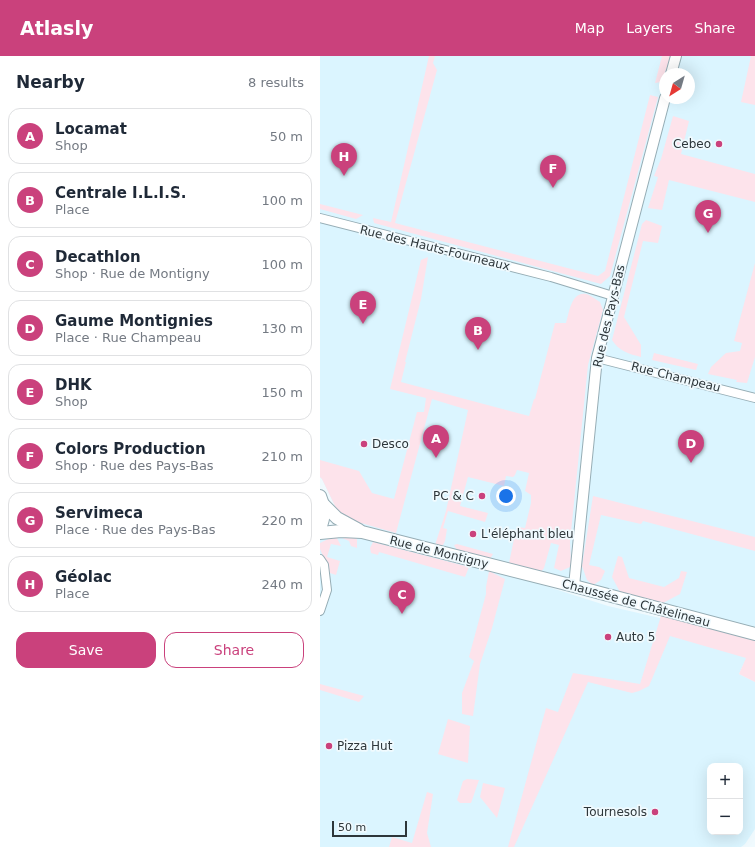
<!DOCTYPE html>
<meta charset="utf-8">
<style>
:root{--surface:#fff;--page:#f6f6f7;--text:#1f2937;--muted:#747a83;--line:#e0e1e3;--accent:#ca417c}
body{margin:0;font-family:"DejaVu Sans",sans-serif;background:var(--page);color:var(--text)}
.controls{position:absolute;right:12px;bottom:12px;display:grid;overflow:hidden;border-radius:8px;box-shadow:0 4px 16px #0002}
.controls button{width:36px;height:36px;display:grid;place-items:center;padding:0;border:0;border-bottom:1px solid var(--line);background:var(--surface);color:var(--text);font:20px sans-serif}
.compass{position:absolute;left:339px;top:12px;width:36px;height:36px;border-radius:50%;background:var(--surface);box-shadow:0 4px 16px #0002;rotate:217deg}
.scale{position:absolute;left:12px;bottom:10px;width:75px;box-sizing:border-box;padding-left:4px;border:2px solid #2d363a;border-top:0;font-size:11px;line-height:14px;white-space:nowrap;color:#2d363a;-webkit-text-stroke:3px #f0fafe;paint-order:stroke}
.you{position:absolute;left:186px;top:440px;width:14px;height:14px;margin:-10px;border:3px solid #fff;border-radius:50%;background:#1a73e8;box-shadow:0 0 0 6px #1a73e833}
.badge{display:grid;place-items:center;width:26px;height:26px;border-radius:50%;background:var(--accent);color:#fff;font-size:13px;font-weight:700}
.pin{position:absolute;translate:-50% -33px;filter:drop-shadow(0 1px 2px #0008)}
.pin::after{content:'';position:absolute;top:21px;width:14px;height:12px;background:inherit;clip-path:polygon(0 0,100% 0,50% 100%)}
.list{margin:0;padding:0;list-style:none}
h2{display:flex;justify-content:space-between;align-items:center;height:52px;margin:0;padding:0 16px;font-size:17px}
h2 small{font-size:13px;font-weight:400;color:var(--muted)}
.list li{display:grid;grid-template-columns:26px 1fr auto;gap:12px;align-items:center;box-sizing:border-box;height:56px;margin:0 8px 8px;padding:0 8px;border:1px solid var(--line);border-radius:12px}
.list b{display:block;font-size:15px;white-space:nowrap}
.list p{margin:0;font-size:13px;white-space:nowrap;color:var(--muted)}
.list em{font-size:13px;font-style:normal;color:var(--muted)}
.actions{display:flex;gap:8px;padding:12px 16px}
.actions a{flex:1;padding:9px 0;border:1px solid var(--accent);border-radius:12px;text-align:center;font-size:14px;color:var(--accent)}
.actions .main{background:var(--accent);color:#fff}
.map{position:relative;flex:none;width:435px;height:791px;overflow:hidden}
header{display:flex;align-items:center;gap:24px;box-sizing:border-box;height:56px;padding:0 20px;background:var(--accent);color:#fff}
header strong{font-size:19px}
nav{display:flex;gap:22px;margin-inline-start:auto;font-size:14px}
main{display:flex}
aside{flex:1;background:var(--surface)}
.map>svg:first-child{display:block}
.built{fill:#dbf5ff;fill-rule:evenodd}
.green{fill:#fde3eb}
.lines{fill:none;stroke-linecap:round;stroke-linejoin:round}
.minor-casing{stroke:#96adb5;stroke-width:10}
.tertiary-casing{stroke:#96adb5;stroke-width:12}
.secondary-casing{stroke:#96adb5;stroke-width:14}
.minor{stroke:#fff;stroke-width:8}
.tertiary{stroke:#fff;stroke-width:10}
.secondary{stroke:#fff;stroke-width:12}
.poi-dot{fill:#ca417c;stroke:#f0fafe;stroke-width:1.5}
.labels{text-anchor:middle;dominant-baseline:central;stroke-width:3.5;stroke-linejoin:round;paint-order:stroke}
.poi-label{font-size:12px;fill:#2d363a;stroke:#f0fafe;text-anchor:start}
.street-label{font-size:12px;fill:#2d363a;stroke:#f0fafe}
</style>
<header>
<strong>Atlasly</strong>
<nav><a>Map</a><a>Layers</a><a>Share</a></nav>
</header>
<main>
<aside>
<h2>Nearby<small>8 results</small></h2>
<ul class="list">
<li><span class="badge">A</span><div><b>Locamat</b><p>Shop</p></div><em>50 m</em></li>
<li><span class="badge">B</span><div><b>Centrale I.L.I.S.</b><p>Place</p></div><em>100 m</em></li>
<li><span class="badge">C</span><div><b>Decathlon</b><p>Shop · Rue de Montigny</p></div><em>100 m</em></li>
<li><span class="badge">D</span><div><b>Gaume Montignies</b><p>Place · Rue Champeau</p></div><em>130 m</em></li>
<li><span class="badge">E</span><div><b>DHK</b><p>Shop</p></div><em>150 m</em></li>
<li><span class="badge">F</span><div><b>Colors Production</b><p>Shop · Rue des Pays-Bas</p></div><em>210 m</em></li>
<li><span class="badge">G</span><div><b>Servimeca</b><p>Place · Rue des Pays-Bas</p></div><em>220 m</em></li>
<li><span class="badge">H</span><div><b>Géolac</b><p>Place</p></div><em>240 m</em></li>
</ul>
<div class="actions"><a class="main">Save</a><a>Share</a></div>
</aside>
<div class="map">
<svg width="435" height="791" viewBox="0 0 435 791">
<rect width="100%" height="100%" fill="#f0fafe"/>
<g class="built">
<path d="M0,0H435V577L63,481L27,463L16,452L2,423L0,421ZM345,18H369V42H345Z"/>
<path d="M40,479L166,511L288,550L435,584L419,618L435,626V773L425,788L421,791H0V483L5,480ZM390,710H420V776H390Z"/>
</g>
<g class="green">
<polygon points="109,0 115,0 113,7 117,14 75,167 278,220 285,215 330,39 338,41 290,220 281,228 54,167 53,162 71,166"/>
<polygon points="342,0 350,0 348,9 341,26 335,27"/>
<polygon points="431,0 435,0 435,49 421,46"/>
<polygon points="353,60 369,65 361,98 435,118 435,146 349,124 342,154 328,152 338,121 334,120 341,103"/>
<polygon points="0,148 43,159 36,163 0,153"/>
<path d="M326,164L342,170L338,187L323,185L304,261L321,289V301C309,298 299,295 292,284L322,168Z"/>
<path d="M108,201L101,243L85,306H86L81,326L209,360L214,343H215L235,267H246C249,258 251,235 266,238C271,239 276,244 280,246L283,254L268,309L250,486L251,507L250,511L241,515L234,512L239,489L231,487L224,512L221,516L189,507L195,478L198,471L205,472L211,447V439L205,435L209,417L197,414L195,419L193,421L186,420L184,430L148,421L140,450L168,457L165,466L128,455L123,472L127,473L125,485L123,489H115L126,455L148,354L112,343L76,477L27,463L16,452L2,423L0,421V404L39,415L52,437L74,443L97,356H104L106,342L70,333L101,204Z"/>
<polygon points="435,207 435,301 427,327 416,326 417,324 388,318 391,311 406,297 420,295 422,287 414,285"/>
<polygon points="334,297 378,308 376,314 332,304"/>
<polygon points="273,440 435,481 435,495 323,465 321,468 281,459 269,509 279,511 285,515 281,524 273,529 267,524 262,510"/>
<polygon points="25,478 37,483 37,492 31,490 29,485 22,482 17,482 21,490 11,488 7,501 20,505 16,519 10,517 0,493 0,487 12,481"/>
<polygon points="53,486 149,511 145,521 59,496 58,499 51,497 50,492"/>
<polygon points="137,488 173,498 170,503 137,494 134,489"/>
<polygon points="298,500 302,501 309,522 344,531 359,522 361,515 367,516 360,538 343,547 300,536 292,521"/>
<polygon points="169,515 185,523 172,572 160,608 153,660 142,658 142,637 154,605 149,601 166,538 166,531"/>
<polygon points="341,560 435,584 435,626 419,618 426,602 350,580 329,630 319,635 312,637 268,626 194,791 188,791 226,652 238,656 253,617 320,628"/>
<polygon points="0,628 44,640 39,646 0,634"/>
<polygon points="128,663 150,670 148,707 118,698"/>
<polygon points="147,723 159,724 151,747 140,747 137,744 143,725"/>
<polygon points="163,727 185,732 177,762 160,741"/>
<polygon points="107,736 113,738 107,777 111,791 69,791 72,781 92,787"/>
</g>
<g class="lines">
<g class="minor-casing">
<g id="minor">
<polyline points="0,162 231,221 293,240"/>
<polyline points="277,302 435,342"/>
<polyline points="0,503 4,509 7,534 0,555"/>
</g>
</g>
<g class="tertiary-casing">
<g id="tertiary">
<polyline points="351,18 356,0"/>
<polyline points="254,530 277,302 345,42"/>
</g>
</g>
<g class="secondary-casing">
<g id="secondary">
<path d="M0,440C5,451 5,461 0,472"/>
<polyline points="4,449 17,462 39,474"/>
<polyline points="0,477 21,475 42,476 254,530 435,578"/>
</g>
</g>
<use href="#minor" class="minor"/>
<use href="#tertiary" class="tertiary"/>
<use href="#secondary" class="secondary"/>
</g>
<g class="poi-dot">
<circle cx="399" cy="88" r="4"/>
<circle cx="44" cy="388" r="4"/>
<circle cx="162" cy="440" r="4"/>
<circle cx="153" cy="478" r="4"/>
<circle cx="288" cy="581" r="4"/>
<circle cx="9" cy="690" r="4"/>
<circle cx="335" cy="756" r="4"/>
</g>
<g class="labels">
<g class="poi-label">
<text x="391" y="88" text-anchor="end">Cebeo</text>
<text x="52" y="388">Desco</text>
<text x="154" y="440" text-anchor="end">PC &amp; C</text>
<text x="161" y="478">L'éléphant bleu</text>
<text x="296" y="581">Auto 5</text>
<text x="17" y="690">Pizza Hut</text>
<text x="327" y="756" text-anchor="end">Tournesols</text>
</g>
<g class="street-label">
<text transform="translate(115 192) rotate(14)">Rue des Hauts-Fourneaux</text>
<text transform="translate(289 260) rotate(-77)">Rue des Pays-Bas</text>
<text transform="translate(356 321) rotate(14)">Rue Champeau</text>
<text transform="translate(119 496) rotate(14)">Rue de Montigny</text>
<text transform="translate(316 547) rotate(15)">Chaussée de Châtelineau</text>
</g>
</g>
</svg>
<div class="controls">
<button>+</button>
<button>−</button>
</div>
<svg class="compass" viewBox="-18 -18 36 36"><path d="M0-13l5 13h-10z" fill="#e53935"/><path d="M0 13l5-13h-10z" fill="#747a83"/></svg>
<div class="scale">50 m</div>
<div class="you"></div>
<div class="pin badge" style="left:116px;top:402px">A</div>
<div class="pin badge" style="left:158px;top:294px">B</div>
<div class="pin badge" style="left:82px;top:558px">C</div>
<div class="pin badge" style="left:371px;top:407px">D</div>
<div class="pin badge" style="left:43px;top:268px">E</div>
<div class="pin badge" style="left:233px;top:132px">F</div>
<div class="pin badge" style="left:388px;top:177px">G</div>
<div class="pin badge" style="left:24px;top:120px">H</div>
</div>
</main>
